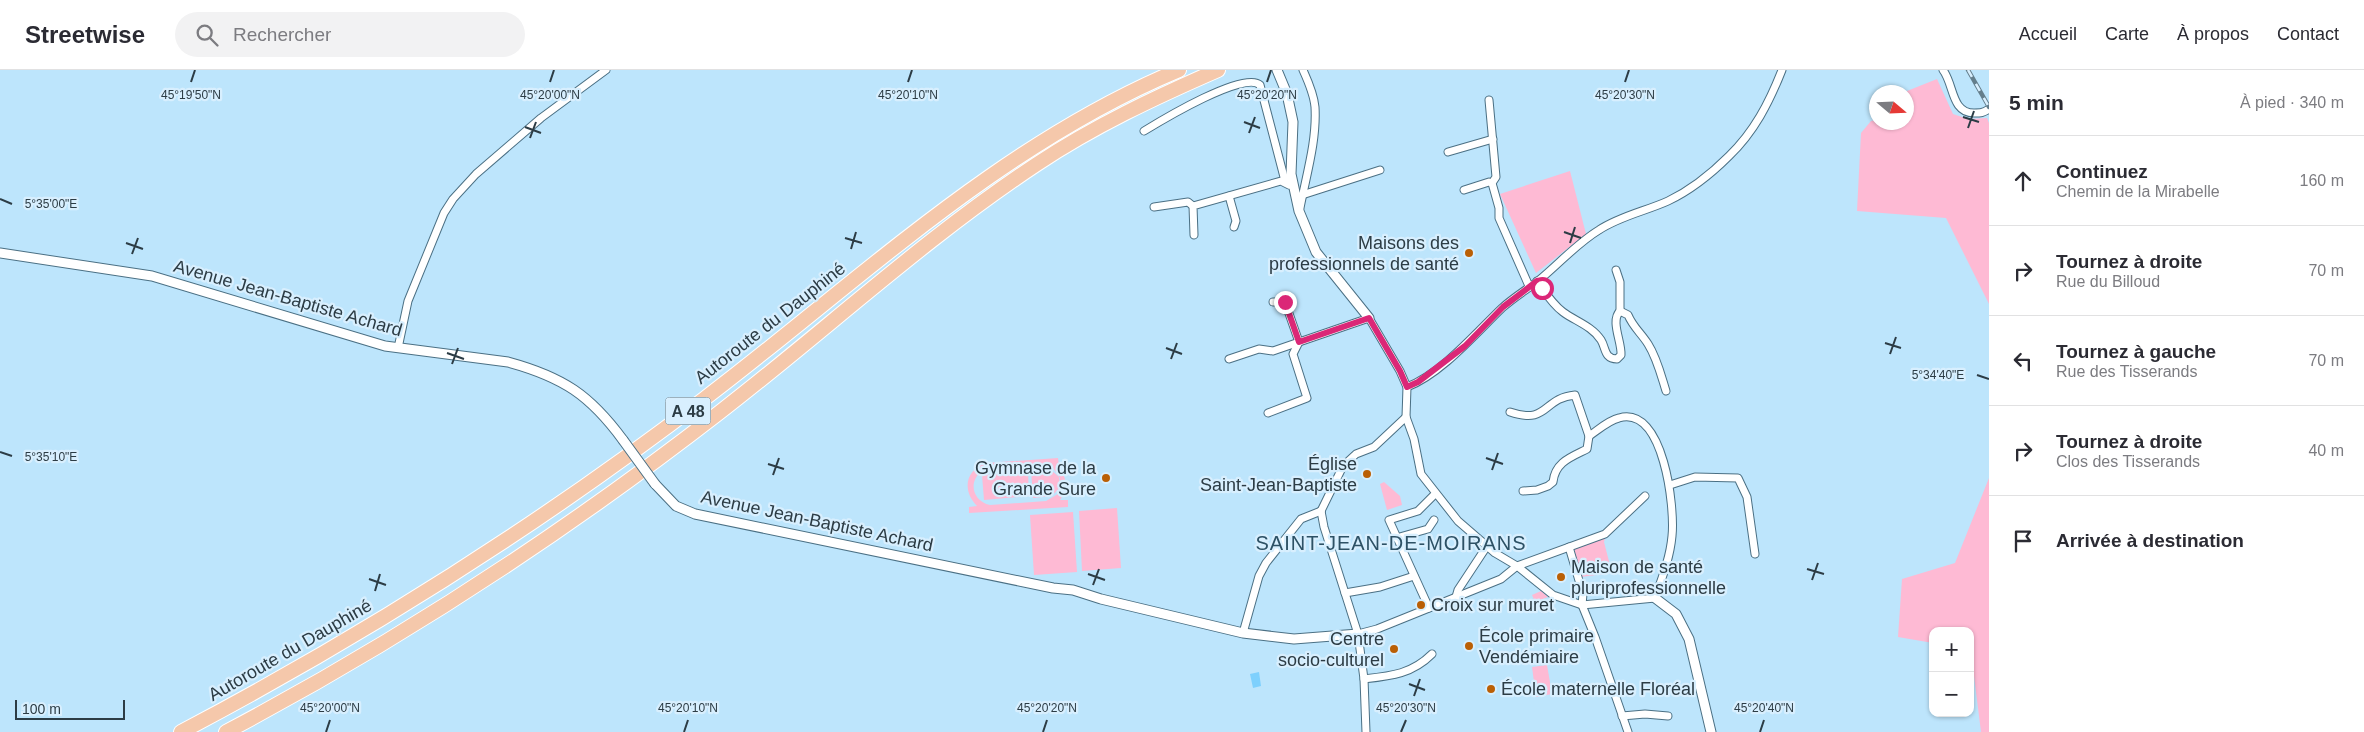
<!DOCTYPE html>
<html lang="fr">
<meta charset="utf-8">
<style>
:root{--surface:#fff;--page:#f2f2f3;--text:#2b2b33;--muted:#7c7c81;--line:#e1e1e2}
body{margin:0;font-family:Arial,sans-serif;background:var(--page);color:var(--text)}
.controls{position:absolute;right:15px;bottom:15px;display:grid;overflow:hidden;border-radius:10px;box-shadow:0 1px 4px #0004}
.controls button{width:45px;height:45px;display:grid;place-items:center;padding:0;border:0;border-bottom:1px solid var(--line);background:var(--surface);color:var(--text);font:25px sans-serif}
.compass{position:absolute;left:1869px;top:15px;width:45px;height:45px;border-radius:50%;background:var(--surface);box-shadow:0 1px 4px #0004;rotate:109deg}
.scale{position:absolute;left:15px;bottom:12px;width:110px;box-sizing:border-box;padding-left:5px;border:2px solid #2c3c45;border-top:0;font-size:14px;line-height:18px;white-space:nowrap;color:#2c3c45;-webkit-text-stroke:4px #d8effe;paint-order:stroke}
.stop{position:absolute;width:15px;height:15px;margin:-11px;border:4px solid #db2777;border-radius:50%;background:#fff}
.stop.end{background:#db2777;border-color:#fff;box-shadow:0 1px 5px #0008}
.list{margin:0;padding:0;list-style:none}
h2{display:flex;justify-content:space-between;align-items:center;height:65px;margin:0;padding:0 20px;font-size:21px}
h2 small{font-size:16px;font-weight:400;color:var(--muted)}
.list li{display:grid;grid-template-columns:32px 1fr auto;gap:15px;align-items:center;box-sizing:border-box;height:90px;padding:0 20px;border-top:1px solid var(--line)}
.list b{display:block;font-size:19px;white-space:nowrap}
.list p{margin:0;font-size:16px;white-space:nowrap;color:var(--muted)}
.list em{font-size:16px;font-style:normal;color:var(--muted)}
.icon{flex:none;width:28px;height:28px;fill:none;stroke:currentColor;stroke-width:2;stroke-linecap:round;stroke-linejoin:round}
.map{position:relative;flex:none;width:1989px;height:662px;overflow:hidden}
header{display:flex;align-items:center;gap:30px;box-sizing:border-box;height:70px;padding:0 25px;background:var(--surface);border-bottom:1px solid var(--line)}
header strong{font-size:24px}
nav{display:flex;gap:28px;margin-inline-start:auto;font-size:18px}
.search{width:350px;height:45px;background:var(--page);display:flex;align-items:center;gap:12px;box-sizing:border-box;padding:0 18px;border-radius:28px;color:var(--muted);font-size:19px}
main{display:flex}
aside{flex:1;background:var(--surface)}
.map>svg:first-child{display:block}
.green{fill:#febad4;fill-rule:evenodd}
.water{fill:#7ed0fd}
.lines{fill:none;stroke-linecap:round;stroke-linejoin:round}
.minor-casing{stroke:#4b7084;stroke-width:9}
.tertiary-casing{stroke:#4b7084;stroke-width:11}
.motorway-casing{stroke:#fff;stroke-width:16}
.minor{stroke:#fff;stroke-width:7}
.tertiary{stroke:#fff;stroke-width:9}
.motorway{stroke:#f5c8ab;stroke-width:14}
.rail-casing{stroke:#647e8c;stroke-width:4.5}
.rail{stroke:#d8effe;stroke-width:2.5;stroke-dasharray:8;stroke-linecap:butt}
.tertiary-bridge-casing{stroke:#4b7084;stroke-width:11;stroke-linecap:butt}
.tertiary-bridge{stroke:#fff;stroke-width:9}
.route{stroke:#db2777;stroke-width:6}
.ticks{fill:none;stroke:#2c3c45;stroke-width:2}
.poi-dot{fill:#ba5f05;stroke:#d8effe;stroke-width:2}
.labels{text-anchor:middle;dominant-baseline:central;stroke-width:4.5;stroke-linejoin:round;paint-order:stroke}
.shield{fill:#d8effe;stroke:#60727c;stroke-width:1}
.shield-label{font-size:16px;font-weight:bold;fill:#2c3c45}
.poi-label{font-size:18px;fill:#2c3c45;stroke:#d8effe;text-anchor:end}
.street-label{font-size:18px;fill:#2c3c45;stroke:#d8effe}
.quarter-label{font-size:20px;letter-spacing:1px;fill:#2d5165;stroke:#d8effe}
.ticks-label{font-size:12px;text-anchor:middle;fill:#2c3c45;stroke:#d8effe;stroke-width:4.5;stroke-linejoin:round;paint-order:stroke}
</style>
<header>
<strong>Streetwise</strong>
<div class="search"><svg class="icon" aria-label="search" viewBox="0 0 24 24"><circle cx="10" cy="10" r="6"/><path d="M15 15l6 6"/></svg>Rechercher</div>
<nav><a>Accueil</a><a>Carte</a><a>À propos</a><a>Contact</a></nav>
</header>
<main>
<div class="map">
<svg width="1989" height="662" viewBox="0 0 1989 662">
<rect width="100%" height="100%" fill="#bde5fc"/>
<g class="green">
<polygon points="1937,9 1953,44 1968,49 1987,48 1989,53 1989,234 1946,148 1857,141 1861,63 1871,51 1876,50 1876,52 1906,52 1907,21"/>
<polygon points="1570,101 1586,164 1536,203 1500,124"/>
<path d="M1058,388C1059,406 1074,409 1060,430H1068V437L969,443V437L977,436C962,421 965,400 986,393ZM1044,395L1053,398L1060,408L1058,424L1046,431L990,435C972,431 968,411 982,401Z"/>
<polygon points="1050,399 1059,407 1060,417 1052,426 1033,428 1031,400"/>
<polygon points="1028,402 1029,426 984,430 982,405"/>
<polygon points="1989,408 1989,662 1981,662 1973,598 1970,592 1970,561 1933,561 1933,573 1898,567 1902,509 1955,493"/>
<polygon points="1384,412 1400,426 1402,435 1387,440 1380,414"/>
<polygon points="1117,438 1121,498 1082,501 1079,441"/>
<polygon points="1073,442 1077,502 1034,505 1030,445"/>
<polygon points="1605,468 1604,472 1612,503 1581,507 1574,478"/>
<polygon points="1541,521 1548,527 1535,532 1532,525"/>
<polygon points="1547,595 1552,624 1536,627 1532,597"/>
</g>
<polygon class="water" points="1259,602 1261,616 1253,618 1250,604"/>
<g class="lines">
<g class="minor-casing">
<g id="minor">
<path d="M1943,0C1954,14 1951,43 1974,43C1981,43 1983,43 1989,39"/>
<polyline points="1489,30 1496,107 1492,113 1499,138 1499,148 1529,216"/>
<path d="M1144,61C1162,50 1245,0 1260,15L1284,107L1293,117"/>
<polyline points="1448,82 1493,69"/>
<polyline points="1464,120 1489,112 1492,113"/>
<polyline points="1302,125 1380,100"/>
<polyline points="1229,126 1236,151 1234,157"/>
<polyline points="1154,137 1188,132 1193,136"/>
<path d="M1300,138C1306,106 1317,71 1315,37C1314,25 1308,11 1303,0"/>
<polyline points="1194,165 1193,136 1281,111 1289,115"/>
<polyline points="1616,200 1620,212 1620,241"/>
<path d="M1537,211C1545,222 1552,234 1563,242C1575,251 1592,256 1601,270C1606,278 1604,289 1617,289L1621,285C1622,272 1610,251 1620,241L1628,245C1633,257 1641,263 1648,274C1657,288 1661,305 1666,321"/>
<polyline points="398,278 408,231 444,143 453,129 476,104 541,48 606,0"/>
<path d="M1229,289L1259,279L1273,281L1369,248L1400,301L1407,317L1406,347L1414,369L1421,404L1458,451L1495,483L1517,496L1553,525L1582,535L1655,528C1662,508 1670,488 1672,466C1675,438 1664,335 1619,348C1609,350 1598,360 1589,366L1575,325C1542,328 1549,355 1510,342"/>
<path d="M1407,317C1441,304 1475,264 1502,238C1513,228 1526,220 1538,211C1559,194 1576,174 1599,160C1620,146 1646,141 1668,131C1691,120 1711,104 1729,86C1754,62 1769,33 1782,0"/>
<polyline points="1268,343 1307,328 1293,284 1299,272 1285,232 1273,232"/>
<polyline points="1670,415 1695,407 1738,408 1747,427 1755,484"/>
<path d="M1523,421L1537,420L1548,416L1553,412C1555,392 1571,387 1587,379L1589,366"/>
<polyline points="1321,441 1324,457 1358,564 1364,609 1366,662"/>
<polyline points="1321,441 1343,396 1356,384 1374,377 1406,347"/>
<polyline points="1396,468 1428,459 1434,450"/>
<polyline points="1569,477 1583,524 1582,535 1595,567 1628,662"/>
<polyline points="1345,523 1380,517 1414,506"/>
<polyline points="1456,527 1458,520 1487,476"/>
<polyline points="1429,538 1389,450 1418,441 1435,424"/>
<polyline points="1243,563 1259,506 1266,493 1301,449 1321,441"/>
<polyline points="1358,564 1377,559 1501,509 1517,496 1605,464 1645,426"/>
<path d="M1364,609C1391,606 1412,604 1432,584"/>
<polyline points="1622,646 1645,644 1668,646"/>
</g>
</g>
<g class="tertiary-casing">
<g id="tertiary">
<polyline points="1277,0 1287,24 1293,52 1291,104 1299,141 1316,182 1369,248"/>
<path d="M0,183L152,206L385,276L508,292C563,307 590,325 623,370"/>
<polyline points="655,414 676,436 695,444 1053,518 1073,520 1101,529 1243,563 1294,569 1358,564"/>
<polyline points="1655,528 1676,544 1689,569 1711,662"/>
</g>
</g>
<g class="motorway-casing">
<g id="motorway">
<path d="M181,662C365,565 539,455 704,329C858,212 999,75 1179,0"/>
<path d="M226,662C400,570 564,463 720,342C826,260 925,168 1037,94C1094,56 1156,27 1218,0"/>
</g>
</g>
<use href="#minor" class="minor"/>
<use href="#tertiary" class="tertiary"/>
<use href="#motorway" class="motorway"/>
<g class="rail-casing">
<polyline id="rail" points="1968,0 1989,37"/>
</g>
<use href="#rail" class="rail"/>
<g class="tertiary-bridge-casing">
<polyline id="tertiary-bridge" points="623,370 655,414"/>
</g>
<use href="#tertiary-bridge" class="tertiary-bridge"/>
</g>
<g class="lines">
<polyline class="route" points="1285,232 1299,272 1369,248 1400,301 1407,317 1418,312 1465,276 1503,237 1537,211 1542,218"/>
</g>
<path class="ticks" d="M191,12L195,0M550,12L554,0M908,12L912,0M1267,12L1271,0M1625,12L1629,0M1963,47L1979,52M1244,52L1260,58M525,57L541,63M1968,58L1974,41M1249,63L1255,47M530,68L536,52M0,129L12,134M1564,162L1581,168M845,168L862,173M126,173L143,179M1570,173L1575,157M851,179L856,162M132,184L138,168M1885,273L1901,278M1166,278L1182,284M447,283L464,289M1890,284L1896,267M1171,289L1177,273M452,294L458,278M1977,305L1989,309M0,382L12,386M1486,388L1503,394M768,394L784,399M1492,400L1498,383M773,405L779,388M1807,499L1824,504M1088,504L1105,510M369,509L386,515M1812,510L1818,493M1093,515L1099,499M375,521L380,504M1409,614L1425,620M1414,626L1420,609M326,662L330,650M684,662L688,650M1043,662L1047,650M1401,662L1406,650M1760,662L1764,650"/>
<g class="poi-dot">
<circle cx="1469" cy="183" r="5"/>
<circle cx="1367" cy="404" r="5"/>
<circle cx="1106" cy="408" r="5"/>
<circle cx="1561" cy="507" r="5"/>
<circle cx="1421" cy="535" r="5"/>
<circle cx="1469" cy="576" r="5"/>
<circle cx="1394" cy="579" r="5"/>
<circle cx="1491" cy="619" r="5"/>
</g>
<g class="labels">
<rect class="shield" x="665.5" y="327.5" width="45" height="27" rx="4"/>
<g class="shield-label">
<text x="688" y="341">A 48</text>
</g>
<g class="poi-label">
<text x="1459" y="173">Maisons des<tspan x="1459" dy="21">professionnels de santé</tspan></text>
<text x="1357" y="394">Église<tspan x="1357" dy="21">Saint-Jean-Baptiste</tspan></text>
<text x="1096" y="398">Gymnase de la<tspan x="1096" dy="21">Grande Sure</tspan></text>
<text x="1571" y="497" text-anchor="start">Maison de santé<tspan x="1571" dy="21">pluriprofessionnelle</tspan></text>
<text x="1431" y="535" text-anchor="start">Croix sur muret</text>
<text x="1479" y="566" text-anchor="start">École primaire<tspan x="1479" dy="21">Vendémiaire</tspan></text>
<text x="1384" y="569">Centre<tspan x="1384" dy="21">socio-culturel</tspan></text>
<text x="1501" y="619" text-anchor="start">École maternelle Floréal</text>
</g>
<g class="street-label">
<text transform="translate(288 228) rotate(16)">Avenue Jean-Baptiste Achard</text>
<text transform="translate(770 253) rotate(-38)">Autoroute du Dauphiné</text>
<text transform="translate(817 451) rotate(12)">Avenue Jean-Baptiste Achard</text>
<text transform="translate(290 580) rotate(-30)">Autoroute du Dauphiné</text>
</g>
<g class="quarter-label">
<text x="1391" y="473">SAINT-JEAN-DE-MOIRANS</text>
</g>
</g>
<g class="ticks-label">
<text x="550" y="29">45°20'00"N</text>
<text x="908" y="29">45°20'10"N</text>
<text x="1267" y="29">45°20'20"N</text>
<text x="1625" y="29">45°20'30"N</text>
<text x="191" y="29">45°19'50"N</text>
<text x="51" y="138">5°35'00"E</text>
<text x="1938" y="309">5°34'40"E</text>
<text x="51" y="391">5°35'10"E</text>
<text x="330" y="642">45°20'00"N</text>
<text x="688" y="642">45°20'10"N</text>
<text x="1047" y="642">45°20'20"N</text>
<text x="1406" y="642">45°20'30"N</text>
<text x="1764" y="642">45°20'40"N</text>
</g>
</svg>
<div class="controls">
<button>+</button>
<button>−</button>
</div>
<svg class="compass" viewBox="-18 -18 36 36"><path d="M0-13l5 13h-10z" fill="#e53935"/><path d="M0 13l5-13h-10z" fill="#7c7c81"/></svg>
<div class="scale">100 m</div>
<div class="stop" style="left:1542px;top:218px"></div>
<div class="stop end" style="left:1285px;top:232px"></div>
</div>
<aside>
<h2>5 min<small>À pied · 340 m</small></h2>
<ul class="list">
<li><svg class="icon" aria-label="ahead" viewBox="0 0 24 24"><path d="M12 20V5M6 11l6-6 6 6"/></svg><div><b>Continuez</b><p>Chemin de la Mirabelle</p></div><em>160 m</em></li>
<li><svg class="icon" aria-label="right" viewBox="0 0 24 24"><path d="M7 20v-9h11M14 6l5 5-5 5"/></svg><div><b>Tournez à droite</b><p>Rue du Billoud</p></div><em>70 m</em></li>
<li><svg class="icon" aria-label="left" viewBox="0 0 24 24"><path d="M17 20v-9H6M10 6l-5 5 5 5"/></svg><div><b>Tournez à gauche</b><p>Rue des Tisserands</p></div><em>70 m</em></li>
<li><svg class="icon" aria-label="right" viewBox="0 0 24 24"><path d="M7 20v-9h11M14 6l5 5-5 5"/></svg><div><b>Tournez à droite</b><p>Clos des Tisserands</p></div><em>40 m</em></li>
<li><svg class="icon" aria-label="arrive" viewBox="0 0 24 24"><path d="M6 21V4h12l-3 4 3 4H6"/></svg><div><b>Arrivée à destination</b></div></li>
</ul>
</aside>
</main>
